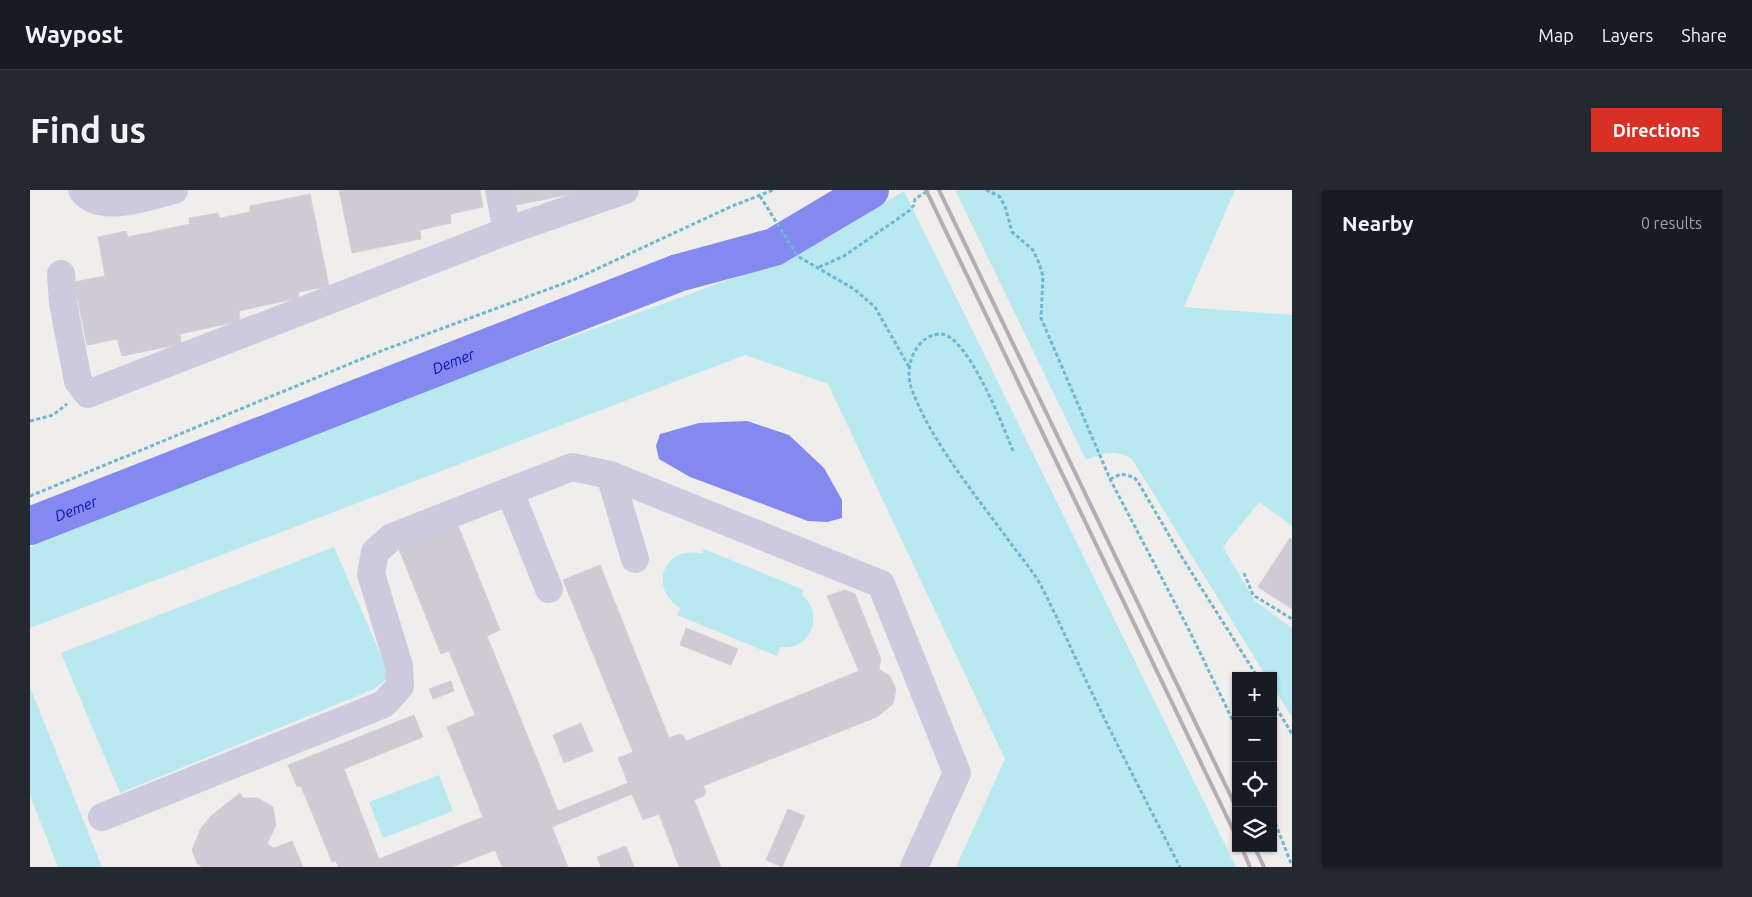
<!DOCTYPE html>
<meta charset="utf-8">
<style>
:root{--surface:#171b24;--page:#242831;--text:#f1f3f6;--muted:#9ea1a6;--line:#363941;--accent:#d93025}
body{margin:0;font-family:Ubuntu,sans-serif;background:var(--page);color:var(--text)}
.controls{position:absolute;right:15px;bottom:15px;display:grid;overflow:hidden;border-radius:0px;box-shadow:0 1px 4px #0004}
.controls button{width:45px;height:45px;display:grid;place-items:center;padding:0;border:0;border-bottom:1px solid var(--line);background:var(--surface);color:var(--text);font:25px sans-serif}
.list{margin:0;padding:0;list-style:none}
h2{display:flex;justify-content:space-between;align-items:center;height:65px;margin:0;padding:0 20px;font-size:21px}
h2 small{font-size:16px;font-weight:400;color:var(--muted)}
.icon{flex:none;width:28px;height:28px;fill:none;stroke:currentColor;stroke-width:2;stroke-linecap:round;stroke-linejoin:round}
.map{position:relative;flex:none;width:1262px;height:677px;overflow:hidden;border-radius:0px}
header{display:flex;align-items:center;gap:30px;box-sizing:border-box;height:70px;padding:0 25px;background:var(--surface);border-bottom:1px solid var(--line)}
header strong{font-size:24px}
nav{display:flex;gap:28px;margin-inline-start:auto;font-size:18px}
.intro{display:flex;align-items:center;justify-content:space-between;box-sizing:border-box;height:120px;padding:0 30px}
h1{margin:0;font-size:35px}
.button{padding:12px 22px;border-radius:0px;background:var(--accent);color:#fff;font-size:18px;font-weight:700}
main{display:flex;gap:30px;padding:0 30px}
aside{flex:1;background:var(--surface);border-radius:0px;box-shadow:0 1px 4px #0004}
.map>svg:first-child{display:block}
.green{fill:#b8e9f0}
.water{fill:#8389ee}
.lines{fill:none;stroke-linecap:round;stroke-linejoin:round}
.river{stroke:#8389ee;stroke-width:38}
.building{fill:#cfcbd5;stroke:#d4d0d8}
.path{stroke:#6fb7ce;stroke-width:3;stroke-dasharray:4 2.5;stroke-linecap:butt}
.minor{stroke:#cdcade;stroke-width:28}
.rail{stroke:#b1aeb7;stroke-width:4}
.labels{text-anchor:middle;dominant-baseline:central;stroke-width:4;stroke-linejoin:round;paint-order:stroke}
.water-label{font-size:15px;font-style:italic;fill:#0710aa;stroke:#fff}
</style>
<header>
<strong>Waypost</strong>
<nav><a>Map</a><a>Layers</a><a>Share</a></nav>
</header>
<div class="intro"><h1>Find us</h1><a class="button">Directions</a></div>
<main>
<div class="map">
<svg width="1262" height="677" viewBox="0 0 1262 677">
<rect width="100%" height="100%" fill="#efeeec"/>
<g class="green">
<path d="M925,0H1205L1154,117L1262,125V336L1229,312L1193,357L1225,411L1262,438V527L1243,497V486H1236L1102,269C1085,259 1073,263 1056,270Z"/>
<polygon points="874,1 1206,677 926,677 975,569 798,194 715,165 0,438 0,357 360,213 712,85 797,48"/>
<polygon points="304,357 360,486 344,499 90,603 31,463"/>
<path d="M674,359L774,400L772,405C795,424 781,461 750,457L747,466L647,425L650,418C617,397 635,354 672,364Z"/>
<polygon points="0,497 72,677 28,677 0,605"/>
<polygon points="409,585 423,621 353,648 339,612"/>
</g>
<polygon class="water" points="717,231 759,245 794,278 812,310 812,328 797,332 778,331 660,287 629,269 626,256 630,244 669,233"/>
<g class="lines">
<path class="river" id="s1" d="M0,336L648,83L744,57L840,0"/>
</g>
<g class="building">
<polygon points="309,0 450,0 453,17 420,24 421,33 390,40 391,49 322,63"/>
<polygon points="483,0 562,0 486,15"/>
<polygon points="280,4 299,96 269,102 268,108 209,121 210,131 150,144 151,154 92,166 87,149 57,155 44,92 75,86 68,47 96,41 98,47 160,34 159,28 188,23 190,28 220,22 220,16"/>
<polygon points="427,333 470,440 457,446 528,621 598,593 588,568 603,562 533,390 570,375 639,548 649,544 653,545 656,551 829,481 797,406 815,400 825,404 851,469 849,479 860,486 866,500 863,514 847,527 673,596 676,601 674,606 664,610 691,677 649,677 629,624 613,630 602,604 522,637 538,677 472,677 465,660 422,677 308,677 306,671 302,672 271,596 267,597 258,575 384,525 393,547 314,579 349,669 453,627 417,537 445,525 419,461 411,464 368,357"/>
<polygon points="1260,348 1262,350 1262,419 1228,397"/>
<polygon points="656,438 708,459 701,475 650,455"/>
<polygon points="421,491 424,501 403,509 399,499"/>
<polygon points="551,533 563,561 534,573 523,545"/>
<polygon points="210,603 213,608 228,608 243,617 246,635 237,654 244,658 262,651 273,677 172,677 167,673 162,660 171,638 181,626"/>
<polygon points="758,619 775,626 752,677 736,670"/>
<polygon points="596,656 604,677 571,677 567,667"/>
</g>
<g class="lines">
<g class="path">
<polyline points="956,0 969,6 975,16 982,42 1003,60 1009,73 1013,86 1011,128 1080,289 1159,440 1206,537"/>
<polyline points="730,6 768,67"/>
<polyline points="769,67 824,99 845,117 879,177"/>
<polyline points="789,77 814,66 879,21 884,15 885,9 899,0"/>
<polyline points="0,231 23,225 37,214"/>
<path d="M983,261C974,238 937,143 910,144C886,145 874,176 881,197C900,251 948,308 982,355C991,367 1001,379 1009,392C1028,428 1044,466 1062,503C1090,561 1120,619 1150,677"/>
<polyline points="1080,289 1091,284 1104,287 1108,292 1153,369 1227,486"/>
<polyline points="0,306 351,161 543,90 700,17 743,0"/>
<polyline points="1214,383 1223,405 1262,429"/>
<polyline points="1243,512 1262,544"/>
<polyline points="1243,627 1262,676"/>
</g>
<g class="minor">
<path d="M52,0C70,25 120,6 144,0"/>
<polyline points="469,0 477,41"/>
<polyline points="31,84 33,113 48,191 58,204 477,41 595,0"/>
<polyline points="580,285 605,369"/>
<polyline points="480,302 519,399"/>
<polyline points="72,627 354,514 370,496 369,476 341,384 345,362 362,347 542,277 580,285 851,394 927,583 884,677"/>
</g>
<g class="rail">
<polyline points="896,0 1206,646"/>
<polyline points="909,0 1206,617"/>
<polyline points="1212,658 1220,677"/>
<polyline points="1225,658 1234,677"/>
</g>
</g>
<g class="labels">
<g class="water-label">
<text stroke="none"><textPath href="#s1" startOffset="454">Demer</textPath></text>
<text stroke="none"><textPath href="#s1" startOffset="49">Demer</textPath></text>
</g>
</g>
</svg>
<div class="controls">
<button>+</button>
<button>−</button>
<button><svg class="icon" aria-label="locate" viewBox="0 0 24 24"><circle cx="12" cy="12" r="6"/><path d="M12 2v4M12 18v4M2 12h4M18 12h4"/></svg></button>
<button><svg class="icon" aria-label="layers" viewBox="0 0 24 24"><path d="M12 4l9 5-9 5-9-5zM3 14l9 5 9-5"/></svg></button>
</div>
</div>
<aside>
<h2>Nearby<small>0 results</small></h2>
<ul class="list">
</ul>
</aside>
</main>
